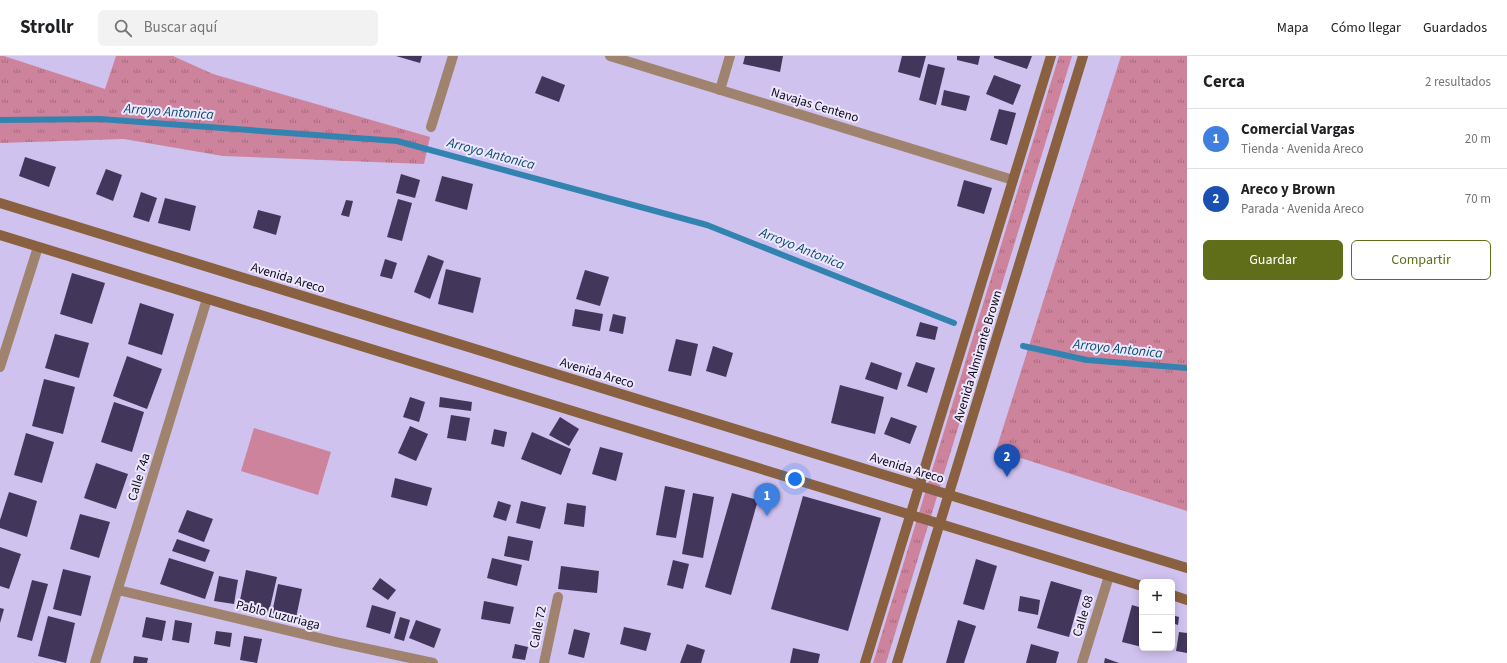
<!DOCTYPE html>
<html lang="es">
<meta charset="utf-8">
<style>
:root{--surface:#fff;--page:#f2f2f2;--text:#202124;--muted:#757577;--line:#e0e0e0;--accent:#616e19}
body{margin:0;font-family:"Source Sans 3",sans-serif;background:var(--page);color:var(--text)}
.controls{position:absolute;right:12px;bottom:12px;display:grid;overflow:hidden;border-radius:6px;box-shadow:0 2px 10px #0003}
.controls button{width:36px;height:36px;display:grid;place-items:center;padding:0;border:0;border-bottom:1px solid var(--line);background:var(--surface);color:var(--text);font:20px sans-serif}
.you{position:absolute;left:795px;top:423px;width:14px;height:14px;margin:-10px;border:3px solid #fff;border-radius:50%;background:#1a73e8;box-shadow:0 0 0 6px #1a73e833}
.badge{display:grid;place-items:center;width:26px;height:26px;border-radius:50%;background:var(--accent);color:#fff;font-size:13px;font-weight:700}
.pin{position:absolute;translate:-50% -33px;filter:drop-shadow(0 1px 2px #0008)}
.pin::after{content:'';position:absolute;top:21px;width:14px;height:12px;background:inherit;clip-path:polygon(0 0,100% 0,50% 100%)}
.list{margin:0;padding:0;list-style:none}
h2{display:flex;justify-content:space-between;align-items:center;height:52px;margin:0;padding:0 16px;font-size:17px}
h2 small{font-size:13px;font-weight:400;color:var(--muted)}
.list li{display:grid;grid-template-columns:26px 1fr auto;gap:12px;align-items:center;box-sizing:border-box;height:60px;padding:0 16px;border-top:1px solid var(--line)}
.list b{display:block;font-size:15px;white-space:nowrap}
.list p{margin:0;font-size:13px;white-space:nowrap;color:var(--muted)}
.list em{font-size:13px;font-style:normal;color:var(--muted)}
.actions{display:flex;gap:8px;padding:12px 16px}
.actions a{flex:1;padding:9px 0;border:1px solid var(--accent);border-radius:6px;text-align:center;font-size:14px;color:var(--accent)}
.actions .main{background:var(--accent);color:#fff}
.icon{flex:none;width:22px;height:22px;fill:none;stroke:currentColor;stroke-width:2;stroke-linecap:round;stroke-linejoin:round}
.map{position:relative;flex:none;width:1187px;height:607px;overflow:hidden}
header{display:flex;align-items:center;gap:24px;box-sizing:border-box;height:56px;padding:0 20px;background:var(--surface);border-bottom:1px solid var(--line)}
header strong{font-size:19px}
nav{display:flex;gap:22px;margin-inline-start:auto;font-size:14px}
.search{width:280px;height:36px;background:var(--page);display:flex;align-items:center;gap:10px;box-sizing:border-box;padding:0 14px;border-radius:6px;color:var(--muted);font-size:15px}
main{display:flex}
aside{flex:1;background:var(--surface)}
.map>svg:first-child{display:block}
.grass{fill:url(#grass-tufts)}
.pitch{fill:#cd839c}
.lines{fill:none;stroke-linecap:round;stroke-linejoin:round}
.stream{stroke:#3383b1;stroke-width:6}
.building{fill:#42365b}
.street{stroke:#a0836e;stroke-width:10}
.secondary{stroke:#896040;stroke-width:10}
.labels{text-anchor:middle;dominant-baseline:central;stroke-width:4;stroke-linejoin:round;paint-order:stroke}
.street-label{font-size:13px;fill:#0f0a19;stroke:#ede7fe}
.water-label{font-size:14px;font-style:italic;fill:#0d4b6c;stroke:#ede7fe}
</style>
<header>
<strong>Strollr</strong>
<div class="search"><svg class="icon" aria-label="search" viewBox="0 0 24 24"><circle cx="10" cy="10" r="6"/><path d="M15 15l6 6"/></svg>Buscar aquí</div>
<nav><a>Mapa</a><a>Cómo llegar</a><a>Guardados</a></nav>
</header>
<main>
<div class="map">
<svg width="1187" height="607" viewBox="0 0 1187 607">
<defs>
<pattern id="grass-tufts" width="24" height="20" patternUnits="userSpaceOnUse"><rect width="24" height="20" fill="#cd839c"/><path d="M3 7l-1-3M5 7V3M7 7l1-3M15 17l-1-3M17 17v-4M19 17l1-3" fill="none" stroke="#a5697e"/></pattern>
</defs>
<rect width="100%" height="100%" fill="#cfc2ef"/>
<g class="grass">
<polygon points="0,0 4,0 105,33 116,0 173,0 213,18 430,81 424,108 223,100 124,83 0,87"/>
<polygon points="1059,0 1072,0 886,607 873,607"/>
<polygon points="1121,0 1187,0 1187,455 996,394"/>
</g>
<polygon class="pitch" points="254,372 331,396 318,439 241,415"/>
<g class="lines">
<g class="stream">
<polyline points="0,64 100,63 397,85 707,169 954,267"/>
<polyline points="1023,290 1087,304 1187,312"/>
</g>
</g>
<g class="building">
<polygon points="396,0 422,0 420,7"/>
<polygon points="745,0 783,0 780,16 743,8"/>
<polygon points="902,0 926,0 920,22 898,16"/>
<polygon points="957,0 980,0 978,9 957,4"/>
<polygon points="994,0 1032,0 1027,13 994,2"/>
<polygon points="928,8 945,12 936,49 919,44"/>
<polygon points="994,19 1021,29 1013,49 986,38"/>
<polygon points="542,20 565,29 559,46 535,37"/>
<polygon points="944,34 970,40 966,55 941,49"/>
<polygon points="999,53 1016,57 1007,89 990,84"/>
<polygon points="25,101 56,111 49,131 19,120"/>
<polygon points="106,113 122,119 113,145 96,138"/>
<polygon points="401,118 420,124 415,142 396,137"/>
<polygon points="442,120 473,128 467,154 435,145"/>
<polygon points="964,124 992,132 984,158 957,150"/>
<polygon points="141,136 157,142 149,166 133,161"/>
<polygon points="165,142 196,150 190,175 158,167"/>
<polygon points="398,143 412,147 402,185 387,181"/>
<polygon points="346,144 353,145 349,161 341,159"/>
<polygon points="258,154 281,160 276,179 253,172"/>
<polygon points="428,199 444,205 430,243 414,236"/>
<polygon points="385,203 397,207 392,223 380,220"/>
<polygon points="446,213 481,222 473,257 438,248"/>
<polygon points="585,214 609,221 600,250 576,243"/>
<polygon points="72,217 105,227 92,268 60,258"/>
<polygon points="140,247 174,258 162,299 128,288"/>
<polygon points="575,253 603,258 600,275 572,270"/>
<polygon points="613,258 626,261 623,278 609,275"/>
<polygon points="920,266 938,271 935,284 916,280"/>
<polygon points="55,278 89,287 79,322 45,312"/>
<polygon points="676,283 698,288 691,320 668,315"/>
<polygon points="713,290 733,297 726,321 706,315"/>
<polygon points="127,300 162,313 147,353 113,340"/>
<polygon points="871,306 902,317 897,334 865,323"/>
<polygon points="916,306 935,312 927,337 907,330"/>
<polygon points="44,323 75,331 63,378 32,370"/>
<polygon points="840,329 884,341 875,378 831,367"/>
<polygon points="410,341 425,346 419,366 403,361"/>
<polygon points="440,341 472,346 471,355 439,351"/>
<polygon points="114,346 144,356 132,396 101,386"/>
<polygon points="451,359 470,362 466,385 447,382"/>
<polygon points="560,361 579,373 569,390 549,379"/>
<polygon points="891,361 917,370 910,388 884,378"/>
<polygon points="410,370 428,378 416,405 398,397"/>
<polygon points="494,373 507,376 504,391 491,388"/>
<polygon points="532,376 571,393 561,419 521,403"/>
<polygon points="26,377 54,386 42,427 14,419"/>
<polygon points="600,391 623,397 616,425 592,418"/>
<polygon points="96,407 128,418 116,453 84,442"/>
<polygon points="395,422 432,432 427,450 391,441"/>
<polygon points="665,430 685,434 676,482 656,479"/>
<polygon points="9,436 37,445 27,481 0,472 0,464"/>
<polygon points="693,437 714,441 703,502 682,498"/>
<polygon points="732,437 758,444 731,539 705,531"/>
<polygon points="803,440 881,462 848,575 771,553"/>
<polygon points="498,445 511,449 506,465 493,461"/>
<polygon points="521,445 546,451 540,473 516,467"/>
<polygon points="567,447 586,450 584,471 564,468"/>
<polygon points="187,454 213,463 204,486 178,476"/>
<polygon points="80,458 110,466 99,502 70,493"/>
<polygon points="508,480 533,485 529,505 504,500"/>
<polygon points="177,483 210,494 205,506 172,495"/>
<polygon points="0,491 21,498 9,533 0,530"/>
<polygon points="169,502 214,516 205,543 160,528"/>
<polygon points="492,502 522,509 517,530 487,522"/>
<polygon points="976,503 997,510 984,554 963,548"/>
<polygon points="673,504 689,508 683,533 667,529"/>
<polygon points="561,510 599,515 597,537 558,533"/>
<polygon points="63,513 91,520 81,560 53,553"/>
<polygon points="246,514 277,521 269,556 239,549"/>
<polygon points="219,520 238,524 234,548 214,545"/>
<polygon points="380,522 396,534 388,544 372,533"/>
<polygon points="32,524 48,528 32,585 17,581"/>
<polygon points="1051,525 1082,534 1069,581 1037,572"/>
<polygon points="278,528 302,533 296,562 272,557"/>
<polygon points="1020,540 1040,544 1038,559 1018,555"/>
<polygon points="484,545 514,551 510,568 481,563"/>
<polygon points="372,549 396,556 390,578 366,571"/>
<polygon points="1132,549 1142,552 1142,591 1122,586"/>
<polygon points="0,552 4,553 0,567"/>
<polygon points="1172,559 1179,561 1178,569 1172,567"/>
<polygon points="48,560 75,567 66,607 38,600"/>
<polygon points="146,561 166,565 162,585 142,581"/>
<polygon points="400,561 410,564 404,585 394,582"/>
<polygon points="175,564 192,567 189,587 172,584"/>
<polygon points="416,564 441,573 434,592 409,582"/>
<polygon points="958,564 976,570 964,607 946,607"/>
<polygon points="624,571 651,577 646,595 620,588"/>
<polygon points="574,573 590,577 584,602 568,598"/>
<polygon points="1172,573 1175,574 1172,584"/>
<polygon points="216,575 232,577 230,591 214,588"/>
<polygon points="1179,576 1187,577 1187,597 1176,595"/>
<polygon points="244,580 262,583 257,607 240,604"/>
<polygon points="515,588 528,591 525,604 512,602"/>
<polygon points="687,588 705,594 701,607 680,607"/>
<polygon points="1031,588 1059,596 1056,607 1026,607"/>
<polygon points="793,592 820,598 818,607 790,607"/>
<polygon points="134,600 148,602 147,607 133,607"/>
<polygon points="1105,602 1119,607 1104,607"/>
</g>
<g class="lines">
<g class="street">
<polyline points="610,0 1013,124"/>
<polyline points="720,34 730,0"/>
<polyline points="431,71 453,0"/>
<polyline points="0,311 38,191"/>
<polyline points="118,534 336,586 433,607"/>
<polyline points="95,607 207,243"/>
<polyline points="544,607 558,541"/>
<polyline points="1082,607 1109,520"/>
</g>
<g class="secondary">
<polyline points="0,147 1187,512"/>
<polyline points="0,179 1142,530"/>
<polyline points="1172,539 1187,544"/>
<polyline points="865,607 1051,0"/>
<polyline points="897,607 1083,0"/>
</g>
</g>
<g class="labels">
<g class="street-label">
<text transform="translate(815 49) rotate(17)">Navajas Centeno</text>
<text transform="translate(288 222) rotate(17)">Avenida Areco</text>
<text transform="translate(978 300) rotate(-73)">Avenida Almirante Brown</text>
<text transform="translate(597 317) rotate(17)">Avenida Areco</text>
<text transform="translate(907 412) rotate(17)">Avenida Areco</text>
<text transform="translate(139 421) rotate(-73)">Calle 74a</text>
<text transform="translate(278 559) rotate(14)">Pablo Luzuriaga</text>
<text transform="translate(1083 560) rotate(-73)">Calle 68</text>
<text transform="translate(538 571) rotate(-79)">Calle 72</text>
</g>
<g class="water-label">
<text transform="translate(169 56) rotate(4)">Arroyo Antonica</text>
<text transform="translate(491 98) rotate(15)">Arroyo Antonica</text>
<text transform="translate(802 193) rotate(22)">Arroyo Antonica</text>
<text transform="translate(1118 293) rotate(6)">Arroyo Antonica</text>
</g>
</g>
</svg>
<div class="controls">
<button>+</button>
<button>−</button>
</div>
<div class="you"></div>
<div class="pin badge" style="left:767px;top:460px;background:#3f7fe0">1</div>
<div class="pin badge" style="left:1007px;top:421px;background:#1a4fb4">2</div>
</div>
<aside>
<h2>Cerca<small>2 resultados</small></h2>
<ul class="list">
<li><span class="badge" style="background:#3f7fe0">1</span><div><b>Comercial Vargas</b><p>Tienda · Avenida Areco</p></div><em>20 m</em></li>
<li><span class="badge" style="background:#1a4fb4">2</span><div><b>Areco y Brown</b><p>Parada · Avenida Areco</p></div><em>70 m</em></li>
</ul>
<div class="actions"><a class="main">Guardar</a><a>Compartir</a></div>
</aside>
</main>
